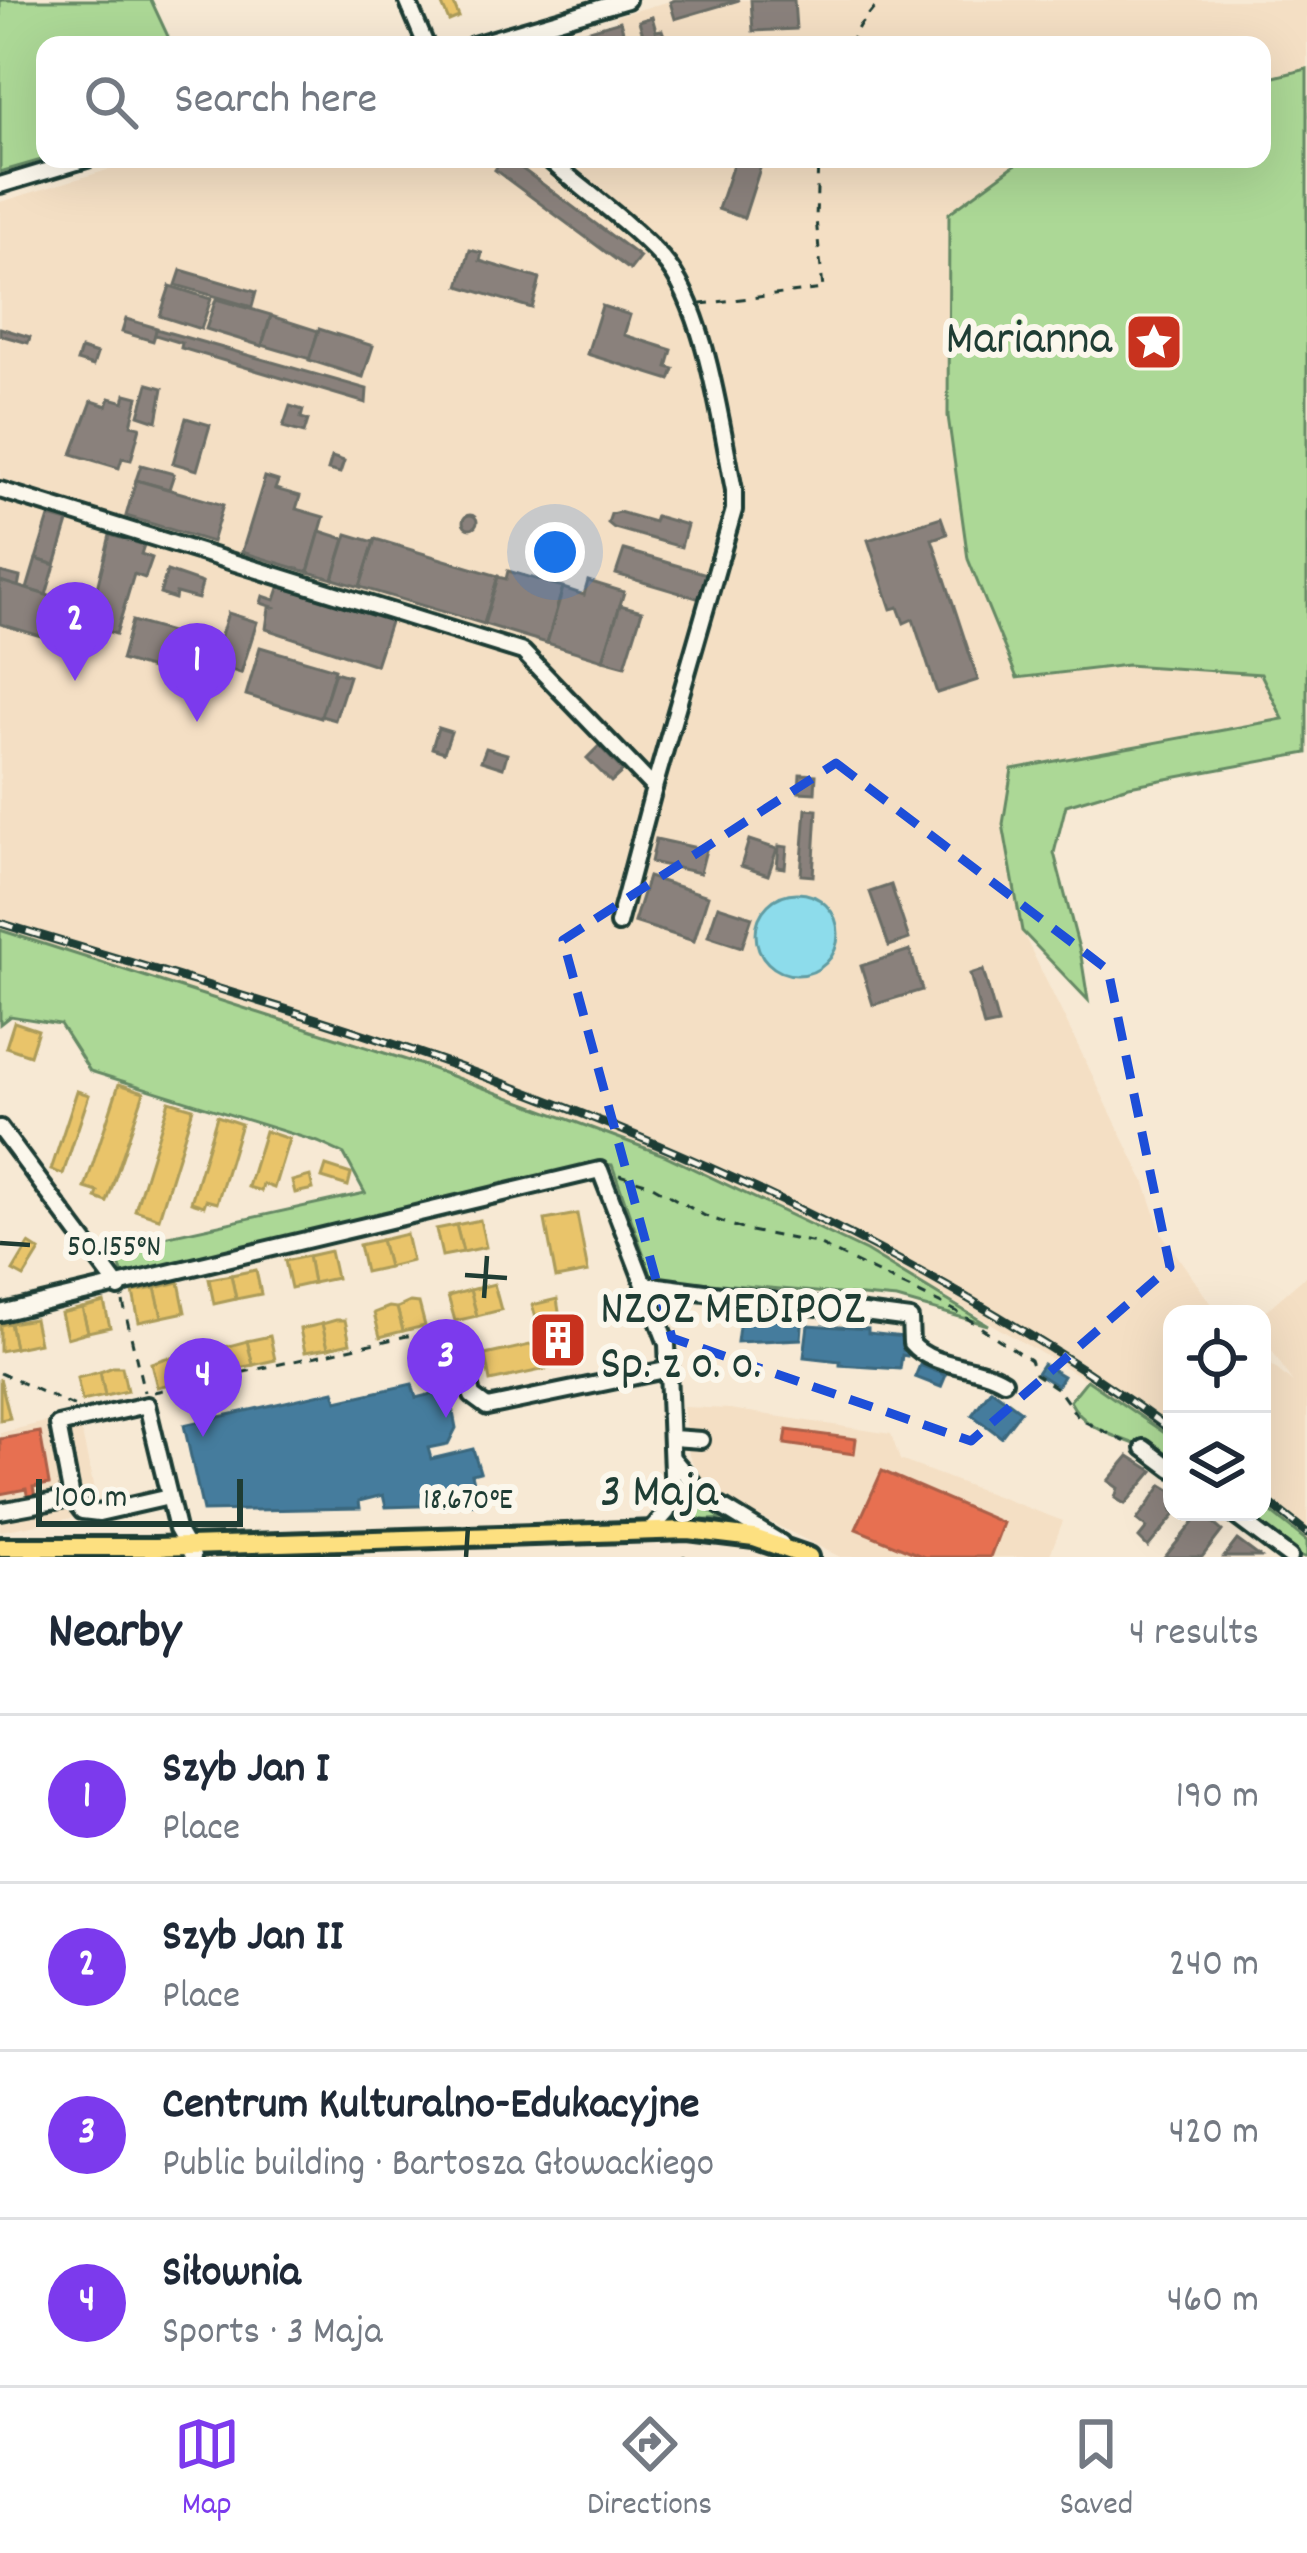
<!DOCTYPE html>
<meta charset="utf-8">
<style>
:root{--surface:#fff;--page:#f2f2f3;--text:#1f2937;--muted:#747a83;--line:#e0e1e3;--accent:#7c3aed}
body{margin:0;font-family:Dekko,sans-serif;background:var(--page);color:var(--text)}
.controls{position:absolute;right:36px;bottom:36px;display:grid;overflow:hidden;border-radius:24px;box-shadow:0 12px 48px #0002}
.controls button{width:108px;height:108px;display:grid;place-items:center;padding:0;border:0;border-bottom:3px solid var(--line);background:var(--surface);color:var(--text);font:60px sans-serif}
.scale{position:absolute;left:36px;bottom:30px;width:207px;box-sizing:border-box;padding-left:12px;border:6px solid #1f3d34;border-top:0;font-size:33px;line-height:42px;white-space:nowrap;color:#1f3d34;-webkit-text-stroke:9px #fbf7ec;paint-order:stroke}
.you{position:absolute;left:555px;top:552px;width:42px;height:42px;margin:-30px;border:9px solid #fff;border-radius:50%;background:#1a73e8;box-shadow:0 0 0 18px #1a73e833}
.badge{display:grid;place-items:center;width:78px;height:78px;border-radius:50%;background:var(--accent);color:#fff;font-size:39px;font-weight:700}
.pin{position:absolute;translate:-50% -99px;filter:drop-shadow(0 3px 6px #0008)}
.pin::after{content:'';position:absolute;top:63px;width:42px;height:36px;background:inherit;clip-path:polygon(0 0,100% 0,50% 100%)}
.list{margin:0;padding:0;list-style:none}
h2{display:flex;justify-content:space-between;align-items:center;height:156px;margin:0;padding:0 48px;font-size:51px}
h2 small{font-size:39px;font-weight:400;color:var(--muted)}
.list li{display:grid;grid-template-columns:78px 1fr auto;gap:36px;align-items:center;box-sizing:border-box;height:168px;padding:0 48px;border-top:3px solid var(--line)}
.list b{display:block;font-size:45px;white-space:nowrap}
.list p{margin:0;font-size:39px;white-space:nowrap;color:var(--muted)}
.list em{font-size:39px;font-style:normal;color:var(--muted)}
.icon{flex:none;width:66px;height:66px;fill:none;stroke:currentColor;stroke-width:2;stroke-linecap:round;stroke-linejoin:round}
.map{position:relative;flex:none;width:1307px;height:1557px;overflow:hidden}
.search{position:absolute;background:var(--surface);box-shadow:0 12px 48px #0002;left:36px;right:36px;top:36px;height:132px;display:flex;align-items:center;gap:30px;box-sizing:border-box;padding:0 42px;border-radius:24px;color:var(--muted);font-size:45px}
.sheet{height:828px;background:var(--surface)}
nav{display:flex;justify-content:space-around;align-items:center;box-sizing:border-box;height:168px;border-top:3px solid var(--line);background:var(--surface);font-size:33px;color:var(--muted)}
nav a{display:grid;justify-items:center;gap:6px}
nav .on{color:var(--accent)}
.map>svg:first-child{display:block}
.built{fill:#f4dfc4}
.green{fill:#acd896;stroke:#668a65;stroke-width:3}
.water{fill:#8ddceb;stroke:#619ca2;stroke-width:3}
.homes{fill:#e9c46a;stroke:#ac9c5a;stroke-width:3}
.shops{fill:#e76f51;stroke:#ab6048;stroke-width:3}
.public{fill:#457b9d;stroke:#3a687e;stroke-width:3}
.industry{fill:#8a817c;stroke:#6a6d66;stroke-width:3}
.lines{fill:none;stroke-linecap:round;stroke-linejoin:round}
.minor-casing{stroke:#1f3d34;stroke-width:22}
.major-casing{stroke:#1f3d34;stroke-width:26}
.path{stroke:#1f3d34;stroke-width:3;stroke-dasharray:9 9;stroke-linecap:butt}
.minor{stroke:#fbf7ec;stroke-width:14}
.major{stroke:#fde080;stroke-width:16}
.rail-casing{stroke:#1f3d34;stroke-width:9}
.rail{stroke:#fbf7ec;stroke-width:4.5;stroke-dasharray:14;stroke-linecap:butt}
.marked{fill:none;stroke:#1d4ed8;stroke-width:9;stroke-dasharray:24 15;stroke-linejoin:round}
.ticks{fill:none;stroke:#1f3d34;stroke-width:4.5}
.labels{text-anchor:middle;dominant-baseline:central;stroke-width:12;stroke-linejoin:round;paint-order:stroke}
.poi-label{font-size:48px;fill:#1f3d34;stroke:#fbf7ec;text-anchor:end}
.street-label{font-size:48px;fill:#1f3d34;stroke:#fbf7ec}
.ticks-label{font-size:30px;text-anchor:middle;fill:#1f3d34;stroke:#fbf7ec;stroke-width:12;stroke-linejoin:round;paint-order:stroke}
</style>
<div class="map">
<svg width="1307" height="1557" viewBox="0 0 1307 1557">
<rect width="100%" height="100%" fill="#f7e9d4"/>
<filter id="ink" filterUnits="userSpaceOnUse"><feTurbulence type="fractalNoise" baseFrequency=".00833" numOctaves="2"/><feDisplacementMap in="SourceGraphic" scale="24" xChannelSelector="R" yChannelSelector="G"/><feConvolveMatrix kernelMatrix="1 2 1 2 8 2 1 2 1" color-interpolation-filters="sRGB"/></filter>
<g filter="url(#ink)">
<g class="built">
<polygon points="674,0 1307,0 1307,69 1262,80 1262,45 540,45 617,22 616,16"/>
<polygon points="144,159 1023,159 949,214 948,416 968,559 1017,677 1127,665 1261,674 1284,720 1013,769 1003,824 1022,931 1145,1183 1162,1234 1218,1314 1172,1314 1172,1438 1087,1380 868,1252 664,1155 422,1065 0,930 0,202"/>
<polygon points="1307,1275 1307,1541 1262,1505 1262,1357 1293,1383 1262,1335 1262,1314"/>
<polygon points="683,1407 730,1409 891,1434 900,1460 1063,1521 1049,1557 840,1557 742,1508 700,1477 689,1455"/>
<polygon points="78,1414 99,1513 0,1531 0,1433"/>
</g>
<g class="green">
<polygon points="0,0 151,0 172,45 45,45 45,159 0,172"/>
<polygon points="1307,69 1307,753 1129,786 1066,805 1054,853 1081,956 1088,1000 1022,931 1003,824 1012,769 1283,719 1261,674 1127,665 1017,678 968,559 948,416 949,213 1023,159 1262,159 1262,80"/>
<polygon points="0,930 422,1065 664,1155 866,1251 988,1325 897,1299 652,1278 612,1165 592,1163 124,1279 114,1248 365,1193 344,1154 318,1142 90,1071 60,1024 10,1016 0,1024"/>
<path d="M1087,1380L1172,1438V1463C1141,1438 1088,1439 1070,1401Z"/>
<polygon points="683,1490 726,1519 671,1522"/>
<polygon points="1262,1505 1307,1541 1307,1557 1299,1557 1237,1512 1262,1512"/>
</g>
<circle class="water" cx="797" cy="934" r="41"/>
<g class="homes">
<polygon points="440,0 452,0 459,17 449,21"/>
<polygon points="14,1022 38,1030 30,1055 6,1047"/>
<polygon points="119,1084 144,1092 107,1202 96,1198 98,1192 85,1188"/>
<polygon points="77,1091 89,1095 63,1174 51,1170"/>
<polygon points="169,1101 193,1108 159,1218 135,1210"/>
<polygon points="217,1116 241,1124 217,1203 206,1200 204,1206 191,1202"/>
<polygon points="265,1131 289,1139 274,1188 263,1184 261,1191 248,1187"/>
<polygon points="326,1166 351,1174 348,1186 322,1178"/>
<polygon points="310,1176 313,1189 295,1193 292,1181"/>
<polygon points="577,1214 588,1272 556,1278 545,1220"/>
<polygon points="480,1220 486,1247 463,1252 456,1225"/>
<polygon points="456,1225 463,1252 442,1256 436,1229"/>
<polygon points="406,1234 412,1261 388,1267 381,1240"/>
<polygon points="381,1240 388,1267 365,1272 359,1245"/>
<polygon points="29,1244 40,1251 24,1277 13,1271"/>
<polygon points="330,1251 336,1278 313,1283 308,1256"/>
<polygon points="308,1256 313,1283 291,1288 285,1261"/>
<polygon points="256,1270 261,1294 236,1299 231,1275"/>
<polygon points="231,1275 236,1299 214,1304 209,1279"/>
<polygon points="179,1282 185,1312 162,1317 155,1288"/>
<polygon points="494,1284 501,1310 477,1316 470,1290"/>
<polygon points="155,1288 162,1317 139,1322 133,1292"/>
<polygon points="470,1290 477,1316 455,1321 448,1296"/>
<polygon points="557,1299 563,1338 572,1336 578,1362 490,1381 485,1355 544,1342 532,1305"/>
<polygon points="104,1302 110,1327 88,1332 82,1308"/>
<polygon points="410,1302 419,1303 425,1326 403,1331 397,1308"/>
<polygon points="389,1307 397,1308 403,1331 380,1337 374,1313"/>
<polygon points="82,1308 88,1332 67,1338 61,1313"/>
<polygon points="34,1319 39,1343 15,1348 10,1323"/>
<polygon points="336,1320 345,1320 350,1343 328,1348 322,1324"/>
<polygon points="10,1323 15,1348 0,1351 0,1325"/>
<polygon points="322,1324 328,1348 305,1352 300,1329"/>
<polygon points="270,1336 275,1360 253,1365 247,1341"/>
<polygon points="247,1341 253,1365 230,1370 225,1347"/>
<polygon points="443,1344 449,1370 430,1374 425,1348"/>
<polygon points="196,1353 201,1377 179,1382 173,1358"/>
<polygon points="166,1358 173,1358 179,1382 157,1387 151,1363"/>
<polygon points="113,1367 122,1367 127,1391 105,1396 100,1372"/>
<polygon points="100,1372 105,1396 82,1401 77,1378"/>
<polygon points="0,1378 10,1418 0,1420"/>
</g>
<g class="shops">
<polygon points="787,1430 856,1439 854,1454 785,1444"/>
<polygon points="40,1432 49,1484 33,1487 35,1497 28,1499 26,1489 0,1494 0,1439"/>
<polygon points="882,1471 1003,1523 990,1557 924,1557 856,1529"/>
</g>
<g class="public">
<polygon points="742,1303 803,1312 801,1339 737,1342"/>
<polygon points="808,1325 868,1329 868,1333 904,1337 903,1350 908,1350 907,1356 902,1355 900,1369 840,1365 840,1361 804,1357"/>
<polygon points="1043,1364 1063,1376 1057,1386 1037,1373"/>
<polygon points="920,1365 946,1375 941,1387 915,1377"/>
<polygon points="412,1384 416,1398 435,1393 451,1402 456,1428 448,1444 428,1448 431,1459 473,1449 480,1472 472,1474 479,1504 386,1507 383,1495 359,1501 360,1508 203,1511 184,1425 334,1391 337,1401"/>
<polygon points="991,1389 1021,1411 1001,1437 972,1415"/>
</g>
<g class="industry">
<polygon points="675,0 739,0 675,19 670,2"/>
<polygon points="751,0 794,0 796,29 753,31"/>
<polygon points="652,17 656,31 662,30 666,41 646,45 639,21"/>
<polygon points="620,21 627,45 539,45"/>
<polygon points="502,159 509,159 640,257 630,270 495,170"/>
<polygon points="735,159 763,159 744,218 718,209"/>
<polygon points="470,250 482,253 480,261 540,279 532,308 459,286"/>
<polygon points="181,270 256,292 252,307 176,285"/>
<polygon points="170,286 211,299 201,329 160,316"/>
<polygon points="216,299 271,315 262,346 206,329"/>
<polygon points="602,306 630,315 624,335 672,350 667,367 674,369 670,380 587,354"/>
<polygon points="271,316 318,331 310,359 262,345"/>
<polygon points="126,319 157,328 153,341 122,332"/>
<polygon points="0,328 30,337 28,343 0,335"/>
<polygon points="156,329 367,389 366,403 181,348 182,343 155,335"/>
<polygon points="319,329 373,346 363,377 309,360"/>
<polygon points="81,349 97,354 93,366 77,361"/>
<polygon points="148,384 163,388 157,421 139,415"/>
<polygon points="126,394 138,397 131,425 140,427 131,460 122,458 119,468 72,454 92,401 107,406 110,398 124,402"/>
<polygon points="290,406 303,410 301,418 308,420 304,433 283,427"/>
<polygon points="186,418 210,425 197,470 173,463"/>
<polygon points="332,457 344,461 340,473 328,470"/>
<polygon points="141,465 174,474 169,489 136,480"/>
<polygon points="265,477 278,481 275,489 300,496 296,509 324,517 308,572 242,552"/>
<polygon points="136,480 223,505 212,542 126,516"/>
<polygon points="619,512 654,522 656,516 687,525 681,547 614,528 608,523 611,514"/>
<circle cx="470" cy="522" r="7"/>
<polygon points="49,517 68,522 55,565 36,559"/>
<polygon points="941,517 947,534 932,539 978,680 937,693 913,619 904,623 898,607 891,609 868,540"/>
<polygon points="320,531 345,539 333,579 308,572"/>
<polygon points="347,534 374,542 360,587 333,579"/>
<polygon points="110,535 144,545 141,554 152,558 145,578 134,574 116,634 88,625"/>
<polygon points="375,539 498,576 484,624 360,587"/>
<polygon points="624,550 707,574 700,599 616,574"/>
<polygon points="36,559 55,565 46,595 27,589"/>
<polygon points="167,571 202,583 198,599 176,593 175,599 160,594"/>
<polygon points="508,571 563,587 547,643 484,624 498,577 506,579"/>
<polygon points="0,572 20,577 18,587 0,581"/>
<polygon points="0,581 86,607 74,646 0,624"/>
<polygon points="588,581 624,592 603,660 547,643 563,588 584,595"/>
<polygon points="280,585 391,619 376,665 266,629 269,608 273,607 261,603 263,596 275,600"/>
<polygon points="60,588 89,596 86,607 57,598"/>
<polygon points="620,605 642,611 625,666 603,660"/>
<polygon points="228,613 257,622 241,673 212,664"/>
<polygon points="132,621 198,640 200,634 209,637 209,644 213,645 203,678 198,677 195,686 172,679 173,675 121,660"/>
<polygon points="260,647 335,669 321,718 246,695"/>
<polygon points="335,672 349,676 335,720 321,716"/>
<polygon points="438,728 451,732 444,752 432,748"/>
<polygon points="599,746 623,771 611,782 587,758"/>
<polygon points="486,748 507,754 503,768 481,761"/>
<polygon points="800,774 816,775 815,793 799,792"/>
<polygon points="806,809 817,810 813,876 801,875"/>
<polygon points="656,839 706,850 700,873 651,862"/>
<polygon points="749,840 777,849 768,875 741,866"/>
<polygon points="779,846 787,847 785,868 777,867"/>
<polygon points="648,877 708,896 694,941 634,922"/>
<polygon points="891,885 909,939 889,946 870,892"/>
<polygon points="718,906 752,917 742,947 708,936"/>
<polygon points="910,950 922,990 873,1005 861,966"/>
<polygon points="983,970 998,1024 984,1027 970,974"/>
<polygon points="1129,1456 1153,1471 1125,1504 1115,1498 1118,1488 1108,1481"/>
<polygon points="1162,1485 1172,1491 1172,1512 1177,1512 1148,1547 1139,1538 1147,1528 1137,1520"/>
<polygon points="1201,1513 1222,1531 1202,1557 1165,1557"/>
<polygon points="1237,1540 1260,1557 1224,1557"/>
</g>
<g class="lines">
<g class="minor-casing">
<g id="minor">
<polyline points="407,0 426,45"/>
<polyline points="473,45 627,0"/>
<path d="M548,159C585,191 629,222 662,258C706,306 721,426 734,490V510L654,788"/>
<polyline points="0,185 87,159"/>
<polyline points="0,490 523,652 654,788 618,924"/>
<polyline points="0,1128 119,1288"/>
<path d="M644,1284L910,1319L911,1343C933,1369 975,1363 1004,1381"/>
<polyline points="0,1313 600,1170 667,1344 673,1498 667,1512 650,1531"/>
<polyline points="463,1354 472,1396 487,1407 670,1369"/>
<polyline points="673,1438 701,1440"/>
<polyline points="1144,1448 1172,1469"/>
<polyline points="673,1459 704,1496 781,1543"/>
<polyline points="169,1497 99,1513 82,1511 72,1498 58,1425 147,1405 177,1529 193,1557"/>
<polyline points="0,1511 72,1498"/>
<polyline points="1230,1512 1290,1557"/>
</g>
</g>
<g class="major-casing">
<polyline id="major" points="0,1547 156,1547 688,1530 754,1538 809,1557"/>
</g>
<g class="path">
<polyline points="849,45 859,26 881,0"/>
<polyline points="701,304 823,289 816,219 818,159"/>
<polyline points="619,1175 649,1184 705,1216 745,1230 816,1243 956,1311 1030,1360 1035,1374 1059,1390 1079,1419 1130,1444"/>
<polyline points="123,1302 144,1392"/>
<polyline points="0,1373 75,1407"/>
<polyline points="154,1392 407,1336 445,1338 453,1345"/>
<polyline points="684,1555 684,1557"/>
</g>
<use href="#minor" class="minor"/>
<use href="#major" class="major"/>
<g class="rail-casing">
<g id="rail">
<path d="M0,923C159,972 321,1016 478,1074C719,1162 964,1278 1172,1431"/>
<polyline points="1262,1497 1307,1533"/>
</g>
</g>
<use href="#rail" class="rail"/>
</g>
</g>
<path class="marked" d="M836,763L1108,970L1170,1267L971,1441L672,1338L563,940Z"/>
<path class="ticks" d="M0,1243L30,1245M465,1275L507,1278M484,1298L487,1256M466,1557L468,1527"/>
<defs>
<g id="sight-square" transform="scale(3)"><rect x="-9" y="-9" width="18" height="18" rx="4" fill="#c8321e" stroke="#fbf7ec"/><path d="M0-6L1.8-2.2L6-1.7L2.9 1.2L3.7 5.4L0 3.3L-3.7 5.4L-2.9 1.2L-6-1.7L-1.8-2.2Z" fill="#fff"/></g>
<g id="building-square" transform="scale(3)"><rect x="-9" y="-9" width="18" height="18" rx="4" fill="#c8321e" stroke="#fbf7ec"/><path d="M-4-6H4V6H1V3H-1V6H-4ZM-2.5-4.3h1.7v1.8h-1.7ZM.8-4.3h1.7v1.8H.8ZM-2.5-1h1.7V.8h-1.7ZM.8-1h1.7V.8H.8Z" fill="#fff"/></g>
</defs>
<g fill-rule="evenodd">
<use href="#sight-square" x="1154" y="342"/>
<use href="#building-square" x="558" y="1340"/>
</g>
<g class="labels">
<g class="poi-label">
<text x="1112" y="342">Marianna</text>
<text x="600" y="1312" text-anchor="start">NZOZ MEDIPOZ<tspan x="600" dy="55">Sp. z o. o.</tspan></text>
</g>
<g class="street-label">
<text x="659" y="1495">3 Maja</text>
</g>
</g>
<g class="ticks-label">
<text x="114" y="1255">50.155°N</text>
<text x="468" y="1508">18.670°E</text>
</g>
</svg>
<div class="controls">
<button><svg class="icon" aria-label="locate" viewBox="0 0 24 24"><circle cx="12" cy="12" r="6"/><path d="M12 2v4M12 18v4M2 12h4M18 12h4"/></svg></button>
<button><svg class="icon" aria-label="layers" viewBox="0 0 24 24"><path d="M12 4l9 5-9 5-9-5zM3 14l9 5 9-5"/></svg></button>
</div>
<div class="scale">100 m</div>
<div class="you"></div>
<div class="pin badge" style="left:197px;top:722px">1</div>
<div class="pin badge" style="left:75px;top:681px">2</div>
<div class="pin badge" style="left:446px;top:1418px">3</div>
<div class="pin badge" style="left:203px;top:1437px">4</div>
<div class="search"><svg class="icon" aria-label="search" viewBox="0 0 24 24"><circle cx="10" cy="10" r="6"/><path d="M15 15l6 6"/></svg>Search here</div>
</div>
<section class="sheet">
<h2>Nearby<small>4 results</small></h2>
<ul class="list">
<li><span class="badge">1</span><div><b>Szyb Jan I</b><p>Place</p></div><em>190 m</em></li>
<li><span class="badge">2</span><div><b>Szyb Jan II</b><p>Place</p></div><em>240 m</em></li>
<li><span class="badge">3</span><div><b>Centrum Kulturalno-Edukacyjne</b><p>Public building · Bartosza Głowackiego</p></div><em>420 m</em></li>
<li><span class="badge">4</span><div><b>Siłownia</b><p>Sports · 3 Maja</p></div><em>460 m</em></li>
</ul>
</section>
<nav>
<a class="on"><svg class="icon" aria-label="map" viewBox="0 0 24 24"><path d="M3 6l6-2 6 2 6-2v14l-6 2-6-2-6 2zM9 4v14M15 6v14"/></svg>Map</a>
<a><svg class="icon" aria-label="directions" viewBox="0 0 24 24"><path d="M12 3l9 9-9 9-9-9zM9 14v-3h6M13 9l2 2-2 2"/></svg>Directions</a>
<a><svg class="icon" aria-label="saved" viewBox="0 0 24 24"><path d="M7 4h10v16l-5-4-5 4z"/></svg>Saved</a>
</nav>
